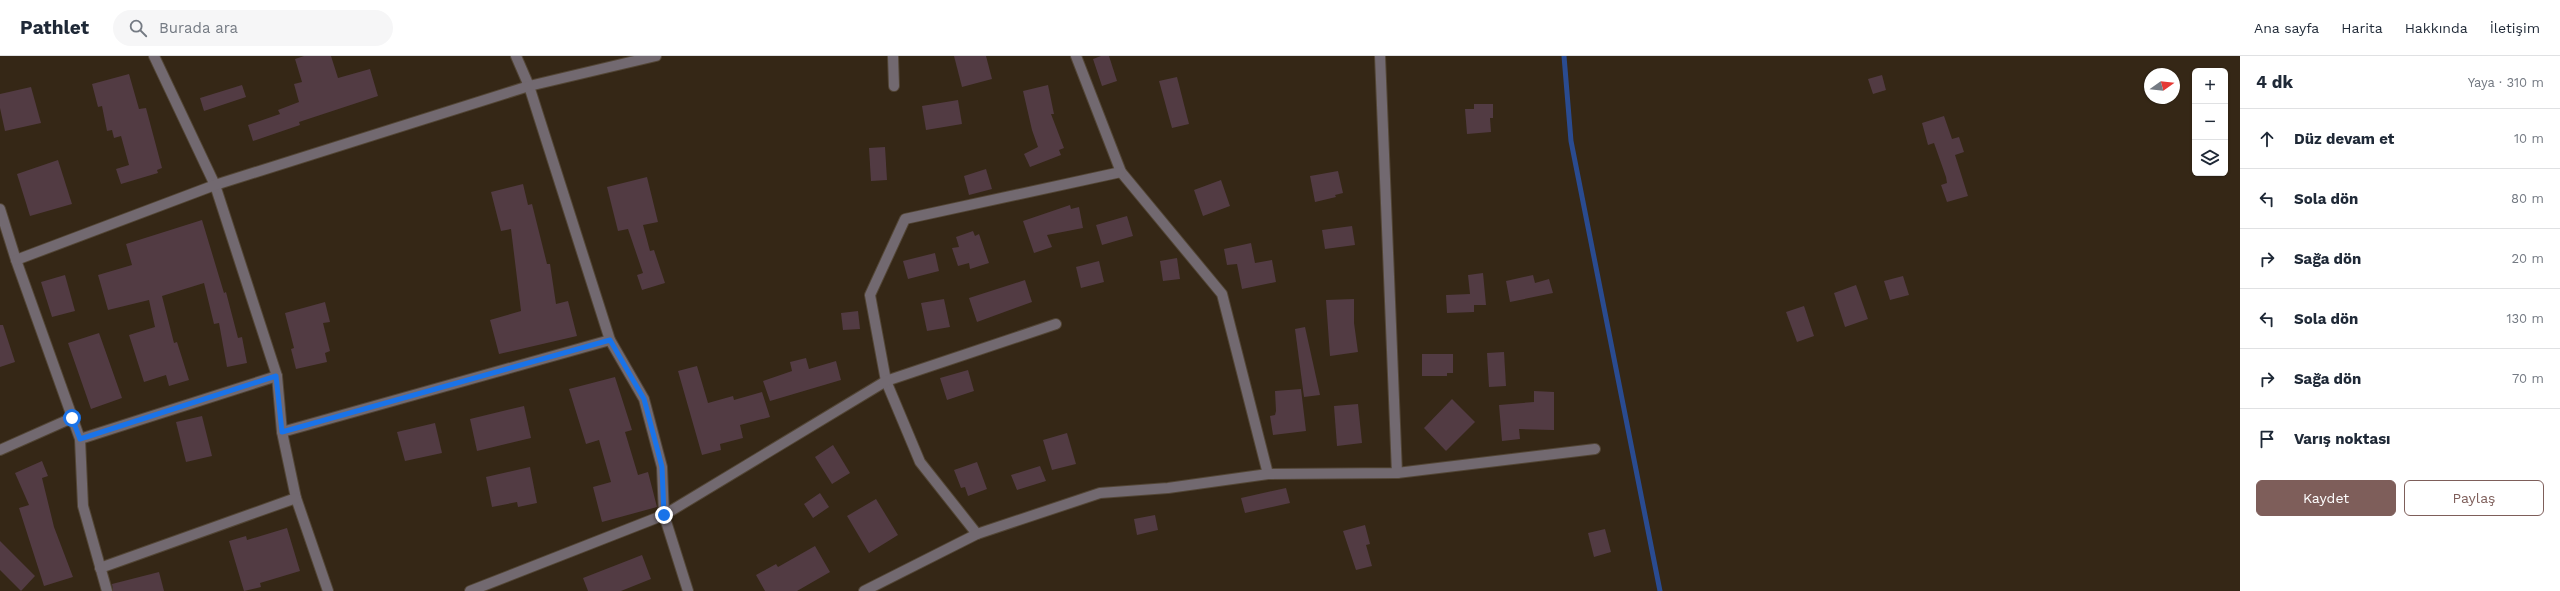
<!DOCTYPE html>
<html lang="tr">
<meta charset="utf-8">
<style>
:root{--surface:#fff;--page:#f6f6f7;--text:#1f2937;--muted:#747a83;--line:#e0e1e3;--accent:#7e5e5a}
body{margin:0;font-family:"Work Sans",sans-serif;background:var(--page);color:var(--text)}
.controls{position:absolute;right:12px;top:12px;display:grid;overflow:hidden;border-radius:6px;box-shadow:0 1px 3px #0004}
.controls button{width:36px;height:36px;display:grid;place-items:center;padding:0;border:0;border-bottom:1px solid var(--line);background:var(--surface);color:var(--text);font:20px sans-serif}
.compass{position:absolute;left:2144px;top:12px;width:36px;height:36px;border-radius:50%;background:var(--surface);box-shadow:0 1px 3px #0004;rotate:75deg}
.stop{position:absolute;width:12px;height:12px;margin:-9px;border:3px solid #1a73e8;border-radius:50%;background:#fff}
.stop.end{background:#1a73e8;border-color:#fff;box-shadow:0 1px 4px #0008}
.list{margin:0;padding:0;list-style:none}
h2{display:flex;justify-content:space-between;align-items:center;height:52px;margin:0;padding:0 16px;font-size:17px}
h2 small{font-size:13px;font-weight:400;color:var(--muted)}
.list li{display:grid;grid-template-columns:26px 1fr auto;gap:12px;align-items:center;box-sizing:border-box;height:60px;padding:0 16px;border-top:1px solid var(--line)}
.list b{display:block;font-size:15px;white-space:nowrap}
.list em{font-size:13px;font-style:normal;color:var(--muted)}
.actions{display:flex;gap:8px;padding:12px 16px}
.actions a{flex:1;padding:9px 0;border:1px solid var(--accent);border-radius:6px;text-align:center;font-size:14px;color:var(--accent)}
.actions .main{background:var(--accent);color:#fff}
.icon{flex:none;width:22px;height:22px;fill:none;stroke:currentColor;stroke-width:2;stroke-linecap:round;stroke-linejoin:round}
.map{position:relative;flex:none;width:2240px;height:535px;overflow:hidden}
header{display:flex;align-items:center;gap:24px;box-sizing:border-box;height:56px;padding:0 20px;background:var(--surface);border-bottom:1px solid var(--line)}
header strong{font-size:19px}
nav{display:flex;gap:22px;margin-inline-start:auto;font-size:14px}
.search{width:280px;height:36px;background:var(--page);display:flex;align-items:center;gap:10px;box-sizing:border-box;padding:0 14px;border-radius:22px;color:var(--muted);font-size:15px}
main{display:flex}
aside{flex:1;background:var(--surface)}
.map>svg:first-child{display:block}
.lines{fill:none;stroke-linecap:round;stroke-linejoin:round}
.stream{stroke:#2a4b90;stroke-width:5}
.building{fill:#523b43}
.minor-casing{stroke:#524535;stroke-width:12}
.minor{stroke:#726970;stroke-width:10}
.route{stroke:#1a73e8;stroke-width:5}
</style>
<header>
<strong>Pathlet</strong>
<div class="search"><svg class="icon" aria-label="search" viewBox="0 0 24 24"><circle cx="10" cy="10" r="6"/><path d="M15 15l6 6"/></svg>Burada ara</div>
<nav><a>Ana sayfa</a><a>Harita</a><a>Hakkında</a><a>İletişim</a></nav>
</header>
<main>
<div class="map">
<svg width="2240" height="535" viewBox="0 0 2240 535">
<rect width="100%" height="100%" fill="#352716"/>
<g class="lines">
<polyline class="stream" points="1564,0 1571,85 1660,535"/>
</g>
<g class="building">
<polygon points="304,0 331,0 338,22 370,13 378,40 299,66 300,69 253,85 248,69 280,58 278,54 299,46 294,28 302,26 295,3"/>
<polygon points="954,0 986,0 992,23 962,31"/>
<polygon points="1101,0 1109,0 1117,25 1102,30 1093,3"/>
<polygon points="129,18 139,53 146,52 162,112 157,114 158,117 121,128 116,113 129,109 121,80 114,82 112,74 107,75 102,50 98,51 92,28"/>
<polygon points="1882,19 1886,34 1873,38 1868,23"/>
<polygon points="1177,21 1189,68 1172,72 1159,25"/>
<polygon points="242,29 246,41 204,55 200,42"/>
<polygon points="1048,29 1054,58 1051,58 1064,92 1059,94 1061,99 1030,111 1024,98 1038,91 1032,74 1023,35"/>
<polygon points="31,31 41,67 5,75 0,52 0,38"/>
<polygon points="958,44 962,68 926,74 922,50"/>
<polygon points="1474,48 1493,48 1493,62 1490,62 1491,76 1467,78 1465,53 1474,53"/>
<polygon points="1944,60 1952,83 1959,81 1964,96 1955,99 1968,140 1947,146 1941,129 1947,127 1946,121 1934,87 1928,89 1922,67"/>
<polygon points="885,91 887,124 871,125 869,92"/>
<polygon points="58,104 72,148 30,160 17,118"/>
<polygon points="986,113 992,133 969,139 964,120"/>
<polygon points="1338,115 1343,137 1335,139 1336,141 1315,146 1310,120"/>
<polygon points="647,121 658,166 643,169 650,195 654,194 665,227 642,234 637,219 643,217 628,173 618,175 607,131"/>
<polygon points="1221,124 1230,150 1203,160 1194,134"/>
<polygon points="523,128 528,149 532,148 547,208 550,208 556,248 568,245 577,280 499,298 490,264 521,255 511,173 501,175 491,136"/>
<polygon points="1070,149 1071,153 1079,151 1083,172 1047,179 1052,191 1034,197 1023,165"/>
<polygon points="1127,160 1133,180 1102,189 1096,169"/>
<polygon points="202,164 224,237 226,236 238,282 242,281 247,307 227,311 219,267 214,268 204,227 162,240 174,287 177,286 189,324 169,330 166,319 144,326 129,279 155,271 149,244 108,254 98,219 132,209 126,188"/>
<polygon points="1352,170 1355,189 1325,193 1322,174"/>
<polygon points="973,175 975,180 979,178 989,207 970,213 969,207 958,210 952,192 959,191 956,181"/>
<polygon points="1251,187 1255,207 1272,204 1276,226 1242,233 1237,208 1227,209 1224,193"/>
<polygon points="935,197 939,215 908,223 903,205"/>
<polygon points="1177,202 1180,223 1163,225 1160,205"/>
<polygon points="1099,205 1104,226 1081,232 1076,211"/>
<polygon points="1483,217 1486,249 1474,249 1474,256 1447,257 1446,239 1470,238 1468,219"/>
<polygon points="65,219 75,255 52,261 41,226"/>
<polygon points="1533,219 1535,227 1549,223 1553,237 1510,246 1506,225"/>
<polygon points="1903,220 1909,239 1890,244 1884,225"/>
<polygon points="1025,224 1032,246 977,266 969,242"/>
<polygon points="1856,229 1868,263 1845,271 1834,237"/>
<polygon points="944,243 950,271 927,275 921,247"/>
<polygon points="1354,243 1354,267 1358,296 1330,300 1326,244"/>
<polygon points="325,246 330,266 323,267 330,295 325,297 327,306 296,313 291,293 294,292 285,257"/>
<polygon points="1804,250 1814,280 1797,286 1786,256"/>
<polygon points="858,255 860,273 843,274 841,257"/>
<polygon points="0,269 3,269 15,306 0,311"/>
<polygon points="1305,271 1320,339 1304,341 1295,273"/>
<polygon points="99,277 122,342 91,353 68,287"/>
<polygon points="1504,296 1506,330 1489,331 1487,297"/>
<polygon points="1422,298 1453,298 1453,317 1447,317 1447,320 1422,320"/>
<polygon points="806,302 809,313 836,305 841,324 770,345 763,325 792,315 790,306"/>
<polygon points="697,310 708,347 733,340 734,344 762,336 770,361 740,369 743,382 720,388 721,394 702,399 678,315"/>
<polygon points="968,314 974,335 947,344 940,322"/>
<polygon points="615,321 632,374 625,376 638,419 648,416 657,451 602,466 593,431 611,426 599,384 586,388 569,333"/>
<polygon points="1301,333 1306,375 1273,379 1270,360 1275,359 1276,355 1275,335"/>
<polygon points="1534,335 1554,336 1554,374 1519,373 1520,383 1502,385 1499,349 1534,346"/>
<polygon points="1452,343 1475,366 1446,395 1424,372"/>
<polygon points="1358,348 1362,387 1337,390 1334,350"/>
<polygon points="524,350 531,382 477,395 470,363"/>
<polygon points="202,360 212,400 186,406 176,366"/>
<polygon points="435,367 442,397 405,405 397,376"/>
<polygon points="1067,377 1076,408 1052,414 1043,384"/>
<polygon points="833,389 850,417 832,428 815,401"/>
<polygon points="42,405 48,420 42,422 54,471 73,521 44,530 19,452 29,449 15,417"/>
<polygon points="977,406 987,433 968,440 965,431 961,432 954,414"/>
<polygon points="1040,410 1046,425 1017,434 1011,419"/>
<polygon points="530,411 537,447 518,451 517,446 492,451 486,421"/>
<polygon points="1286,432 1290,447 1245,457 1241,442"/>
<polygon points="820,437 829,451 813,462 804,448"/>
<polygon points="876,443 898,479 869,497 847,460"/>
<polygon points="1155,459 1158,474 1137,479 1134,463"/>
<polygon points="1365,469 1370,488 1366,489 1372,510 1356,514 1343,475"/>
<polygon points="287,472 300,515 260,527 261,531 244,535 229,485 246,480 247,484"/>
<polygon points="1605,473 1611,496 1594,501 1588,477"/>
<polygon points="0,485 35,520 21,535 0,514"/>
<polygon points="815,490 830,516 797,535 765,535 756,519 776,508 778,511"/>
<polygon points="642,499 651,523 621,535 588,535 583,522"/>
<polygon points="159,516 164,535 113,535 112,528"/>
</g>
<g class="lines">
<g class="minor-casing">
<g id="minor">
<polyline points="154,0 215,129 277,320 282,376 296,442 328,535"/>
<polyline points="516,0 529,30 610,284 644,343 662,411 664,459 688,535"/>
<polyline points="893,0 894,30"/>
<polyline points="1076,0 1121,116 1222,238 1268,418"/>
<polyline points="1380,0 1397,417"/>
<polyline points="0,153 16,204 80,383 83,450 107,535"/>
<polyline points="16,204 215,129 529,30 656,0"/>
<polyline points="282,376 610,284"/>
<polyline points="80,383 277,320"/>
<polyline points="0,394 72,362"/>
<polyline points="977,478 920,406 886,325 870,239 905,163 1121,116"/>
<polyline points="100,512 296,442"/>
<polyline points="470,535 664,459 886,325 1056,268"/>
<polyline points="864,535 977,478 1100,437 1168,432 1268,418 1397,417 1595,393"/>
</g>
</g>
<use href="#minor" class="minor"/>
</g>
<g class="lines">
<polyline class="route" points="72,362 80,383 276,320 282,376 610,284 644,343 662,411 664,459"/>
</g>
</svg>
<div class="controls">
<button>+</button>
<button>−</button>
<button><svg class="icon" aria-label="layers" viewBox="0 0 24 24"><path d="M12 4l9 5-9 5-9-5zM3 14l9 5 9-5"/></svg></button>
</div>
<svg class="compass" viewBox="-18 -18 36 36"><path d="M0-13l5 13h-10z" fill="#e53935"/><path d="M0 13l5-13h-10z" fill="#747a83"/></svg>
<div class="stop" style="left:72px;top:362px"></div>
<div class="stop end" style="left:664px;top:459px"></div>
</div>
<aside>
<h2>4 dk<small>Yaya · 310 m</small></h2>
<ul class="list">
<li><svg class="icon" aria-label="ahead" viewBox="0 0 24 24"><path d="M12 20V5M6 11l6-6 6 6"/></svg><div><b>Düz devam et</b></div><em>10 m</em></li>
<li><svg class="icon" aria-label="left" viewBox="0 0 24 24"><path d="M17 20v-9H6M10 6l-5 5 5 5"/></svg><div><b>Sola dön</b></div><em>80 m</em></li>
<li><svg class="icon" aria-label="right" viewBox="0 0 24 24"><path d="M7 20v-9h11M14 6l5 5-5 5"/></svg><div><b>Sağa dön</b></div><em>20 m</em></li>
<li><svg class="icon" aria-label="left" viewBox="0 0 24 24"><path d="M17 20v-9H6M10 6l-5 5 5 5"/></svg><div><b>Sola dön</b></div><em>130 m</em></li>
<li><svg class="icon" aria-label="right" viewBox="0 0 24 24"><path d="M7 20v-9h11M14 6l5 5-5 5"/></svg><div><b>Sağa dön</b></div><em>70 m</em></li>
<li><svg class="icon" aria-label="arrive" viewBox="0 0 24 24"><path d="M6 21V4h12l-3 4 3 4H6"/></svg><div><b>Varış noktası</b></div></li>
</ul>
<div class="actions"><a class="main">Kaydet</a><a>Paylaş</a></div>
</aside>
</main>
